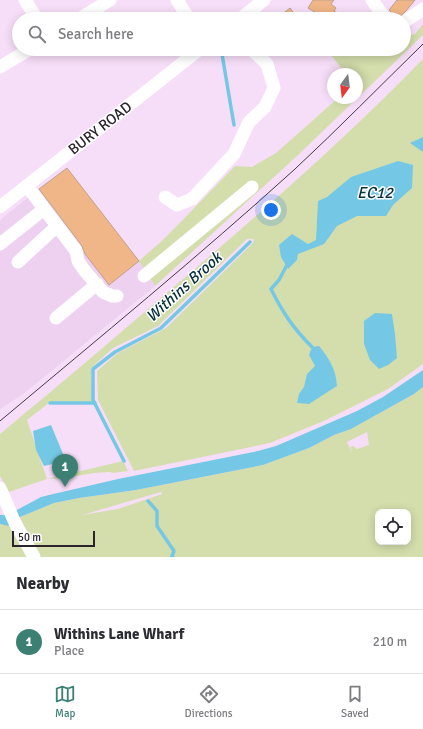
<!DOCTYPE html>
<style>
:root{--surface:#fff;--page:#f7f7f7;--text:#2b2b33;--muted:#7c7c81;--line:#e1e1e2;--accent:#3c8074}
body{margin:0;font-family:Signika,sans-serif;background:var(--page);color:var(--text)}
.controls{position:absolute;right:12px;bottom:12px;display:grid;overflow:hidden;border-radius:8px;box-shadow:0 2px 10px #0003}
.controls button{width:36px;height:36px;display:grid;place-items:center;padding:0;border:0;border-bottom:1px solid var(--line);background:var(--surface);color:var(--text);font:20px sans-serif}
.compass{position:absolute;left:327px;top:68px;width:36px;height:36px;border-radius:50%;background:var(--surface);box-shadow:0 2px 10px #0003;rotate:194deg}
.scale{position:absolute;left:12px;bottom:10px;width:83px;box-sizing:border-box;padding-left:4px;border:2px solid #2c232c;border-top:0;font-size:11px;line-height:14px;white-space:nowrap;color:#2c232c;-webkit-text-stroke:3px #fff;paint-order:stroke}
.you{position:absolute;left:271px;top:210px;width:14px;height:14px;margin:-10px;border:3px solid #fff;border-radius:50%;background:#1a73e8;box-shadow:0 0 0 6px #1a73e833}
.badge{display:grid;place-items:center;width:26px;height:26px;border-radius:50%;background:var(--accent);color:#fff;font-size:13px;font-weight:700}
.pin{position:absolute;translate:-50% -33px;filter:drop-shadow(0 1px 2px #0008)}
.pin::after{content:'';position:absolute;top:21px;width:14px;height:12px;background:inherit;clip-path:polygon(0 0,100% 0,50% 100%)}
.list{margin:0;padding:0;list-style:none}
h2{display:flex;justify-content:space-between;align-items:center;height:52px;margin:0;padding:0 16px;font-size:17px}
h2 small{font-size:13px;font-weight:400;color:var(--muted)}
.list li{display:grid;grid-template-columns:26px 1fr auto;gap:12px;align-items:center;box-sizing:border-box;height:64px;padding:0 16px;border-top:1px solid var(--line)}
.list b{display:block;font-size:15px;white-space:nowrap}
.list p{margin:0;font-size:13px;white-space:nowrap;color:var(--muted)}
.list em{font-size:13px;font-style:normal;color:var(--muted)}
.icon{flex:none;width:22px;height:22px;fill:none;stroke:currentColor;stroke-width:2;stroke-linecap:round;stroke-linejoin:round}
.map{position:relative;flex:none;width:423px;height:557px;overflow:hidden}
.search{position:absolute;background:var(--surface);box-shadow:0 2px 10px #0003;left:12px;right:12px;top:12px;height:44px;display:flex;align-items:center;gap:10px;box-sizing:border-box;padding:0 14px;border-radius:22px;color:var(--muted);font-size:15px}
.sheet{height:116px;background:var(--surface)}
nav{display:flex;justify-content:space-around;align-items:center;box-sizing:border-box;height:56px;border-top:1px solid var(--line);background:var(--surface);font-size:11px;color:var(--muted)}
nav a{display:grid;justify-items:center;gap:2px}
nav .on{color:var(--accent)}
.map>svg:first-child{display:block}
.built{fill:#eed1f1}
.green{fill:#d4deac;fill-rule:evenodd}
.water{fill:#75c8e5}
.lines{fill:none;stroke-linecap:round;stroke-linejoin:round}
.stream{stroke:#75c8e5;stroke-width:3.5}
.building{fill:#f0b687;stroke:#bda28d}
.minor{stroke:#fff;stroke-width:13}
.tram{stroke:#453a45;stroke-width:1}
.labels{text-anchor:middle;dominant-baseline:central;stroke-width:3;stroke-linejoin:round;paint-order:stroke}
.street-label{font-size:15px;fill:#2c232c;stroke:#fff}
.water-label{font-size:16px;font-style:italic;fill:#07303d;stroke:#fff}
</style>
<div class="map">
<svg width="423" height="557" viewBox="0 0 423 557">
<rect width="100%" height="100%" fill="#f7def8"/>
<polygon class="built" points="36,191 109,285 139,261 155,286 22,395 0,409 0,220"/>
<g class="green">
<polygon points="423,24 423,35 297,156 155,286 139,261 164,239 235,166 252,167 276,153 338,98 357,98 357,74 346,74 327,50 329,49 404,49 404,36 415,34"/>
<path d="M423,59V364L388,389L326,420L270,443L134,471L98,400L97,371L118,353L166,328L253,243L254,239H247L158,326L113,348L91,368L92,402H50L27,420L47,479L123,461L128,471L113,473L110,472L94,473L64,478L47,479L9,492L0,476V434C57,387 113,339 169,291C256,217 343,141 423,59Z"/>
<path d="M423,387V557H39L28,538L20,517L54,503L79,498L136,490L263,465L309,448L334,435L351,429L414,394ZM367,432L369,445L357,449L353,446L350,447L352,452L351,451L347,442ZM161,492L162,494L118,509L82,515ZM378,512H408V542H378Z"/>
<polygon points="0,524 12,526 30,557 0,557"/>
</g>
<g class="water">
<polygon points="423,137 423,152 410,143"/>
<polygon points="398,161 413,165 412,188 393,205 386,216 357,216 337,226 324,244 298,254 297,260 288,269 281,257 279,245 292,234 308,244 316,240 318,201 327,197 351,177"/>
<polygon points="375,313 392,314 395,334 397,358 388,365 379,369 370,360 364,344 364,321"/>
<path d="M319,346C329,358 336,369 337,386L309,404L297,403L299,394L304,387L307,374L315,366L309,355L312,347Z"/>
<polygon points="423,370 423,387 414,394 351,429 334,435 309,448 263,465 136,490 79,498 54,503 20,517 18,517 15,511 41,497 49,495 118,479 258,451 276,446 357,411 383,397"/>
<polygon points="51,425 66,461 44,466 36,450 33,431"/>
<polygon points="0,515 5,515 10,520 9,526 0,524"/>
</g>
<g class="lines">
<g class="stream">
<polyline points="222,54 234,125"/>
<path d="M288,263L279,280L271,289C283,313 293,328 312,347"/>
<polyline points="50,403 95,403"/>
<polyline points="124,461 93,400 93,369 115,352 161,328 250,242"/>
<polyline points="148,501 157,511 157,526 174,551 172,556 173,557"/>
</g>
</g>
<g class="building">
<polygon points="313,0 334,0 331,4 336,8 334,11 337,13 333,19 326,19 308,8"/>
<polygon points="397,0 415,0 406,11 397,19 395,19 394,15 389,10"/>
<polygon points="290,8 298,19 276,19"/>
<polygon points="67,168 139,261 109,285 85,254 82,246 39,189"/>
</g>
<g class="lines">
<g class="minor">
<polyline points="25,0 37,19"/>
<polyline points="177,0 189,19"/>
<polyline points="372,0 384,17 387,19"/>
<polyline points="79,19 110,0"/>
<polyline points="240,19 264,0"/>
<polyline points="404,22 423,9"/>
<polyline points="0,67 30,49"/>
<polyline points="27,186 76,251 78,261 84,270 103,292 112,296 117,296"/>
<polyline points="165,197 177,205 192,199 234,154 249,122 265,107 274,88 267,64 251,49"/>
<polyline points="0,207 200,49"/>
<polyline points="0,244 44,209"/>
<polyline points="18,262 57,226"/>
<polyline points="144,276 252,187"/>
<polyline points="56,318 97,284"/>
<polyline points="0,488 15,523 34,557"/>
</g>
<path class="tram" d="M0,421C99,338 199,256 295,169C339,128 380,86 423,44"/>
</g>
<g class="labels">
<g class="street-label">
<text transform="translate(100 128) rotate(-38)">BURY ROAD</text>
</g>
<g class="water-label">
<text x="375" y="193">EC12</text>
<text transform="translate(184 287) rotate(-42)">Withins Brook</text>
</g>
</g>
</svg>
<div class="controls">
<button><svg class="icon" aria-label="locate" viewBox="0 0 24 24"><circle cx="12" cy="12" r="6"/><path d="M12 2v4M12 18v4M2 12h4M18 12h4"/></svg></button>
</div>
<svg class="compass" viewBox="-18 -18 36 36"><path d="M0-13l5 13h-10z" fill="#e53935"/><path d="M0 13l5-13h-10z" fill="#7c7c81"/></svg>
<div class="scale">50 m</div>
<div class="you"></div>
<div class="pin badge" style="left:65px;top:487px">1</div>
<div class="search"><svg class="icon" aria-label="search" viewBox="0 0 24 24"><circle cx="10" cy="10" r="6"/><path d="M15 15l6 6"/></svg>Search here</div>
</div>
<section class="sheet">
<h2>Nearby<small></small></h2>
<ul class="list">
<li><span class="badge">1</span><div><b>Withins Lane Wharf</b><p>Place</p></div><em>210 m</em></li>
</ul>
</section>
<nav>
<a class="on"><svg class="icon" aria-label="map" viewBox="0 0 24 24"><path d="M3 6l6-2 6 2 6-2v14l-6 2-6-2-6 2zM9 4v14M15 6v14"/></svg>Map</a>
<a><svg class="icon" aria-label="directions" viewBox="0 0 24 24"><path d="M12 3l9 9-9 9-9-9zM9 14v-3h6M13 9l2 2-2 2"/></svg>Directions</a>
<a><svg class="icon" aria-label="saved" viewBox="0 0 24 24"><path d="M7 4h10v16l-5-4-5 4z"/></svg>Saved</a>
</nav>
